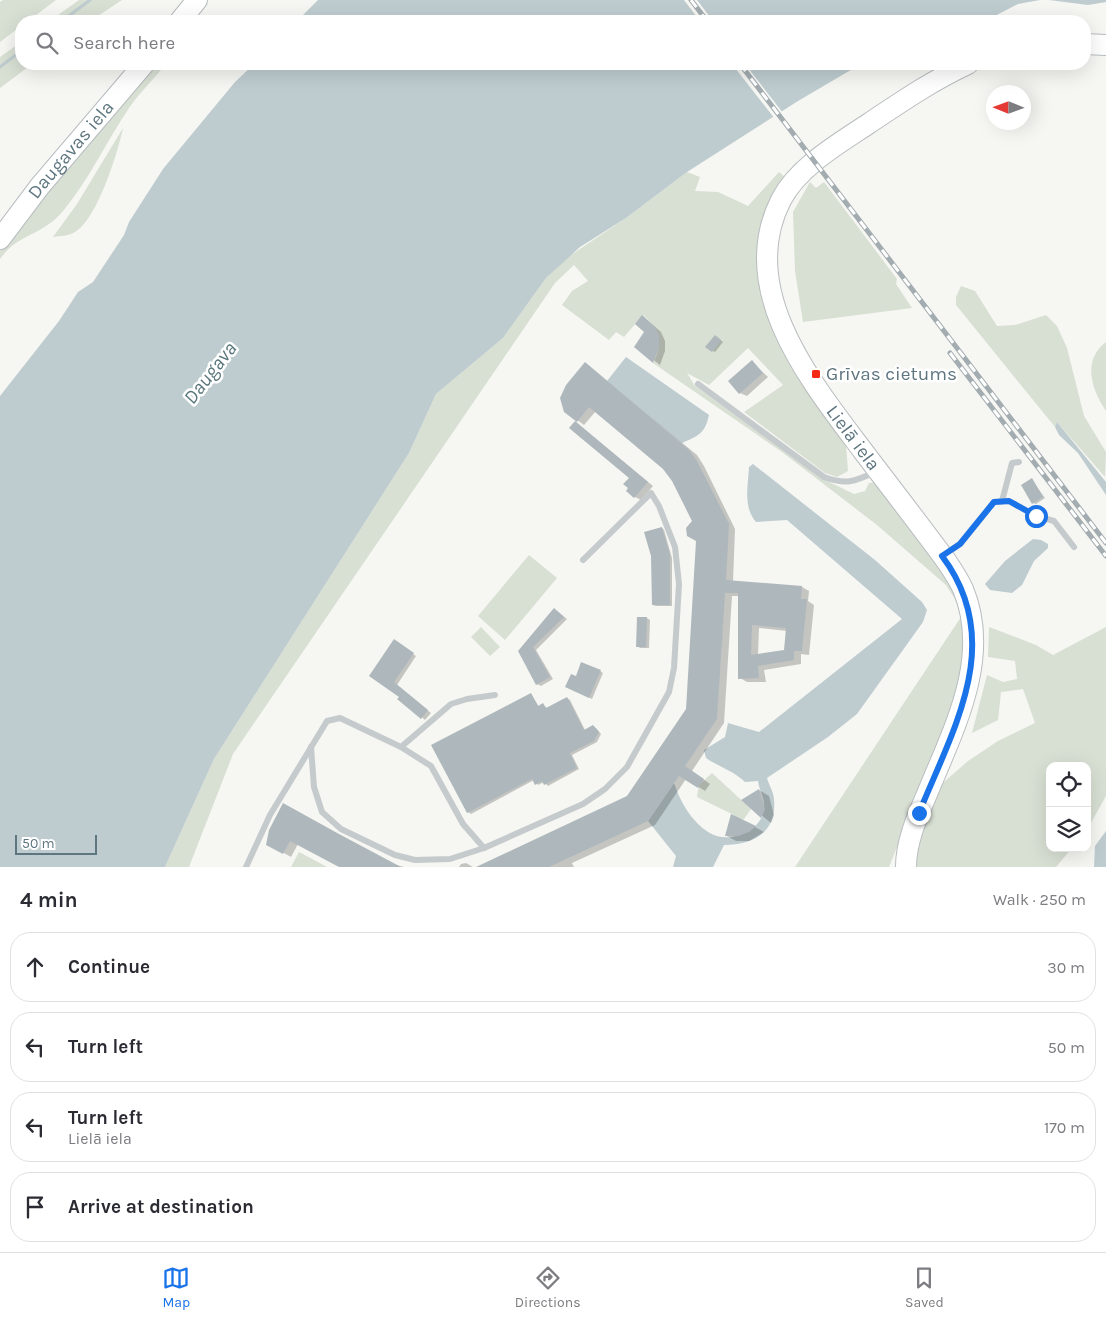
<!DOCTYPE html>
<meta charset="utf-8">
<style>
:root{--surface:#fff;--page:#f7f7f7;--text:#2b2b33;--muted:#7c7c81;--line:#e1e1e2;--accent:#1a73e8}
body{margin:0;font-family:Karla,sans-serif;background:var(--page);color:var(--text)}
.controls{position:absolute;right:15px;bottom:15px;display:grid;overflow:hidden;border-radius:10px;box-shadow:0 5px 20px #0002}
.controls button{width:45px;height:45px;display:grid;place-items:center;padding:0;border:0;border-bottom:1px solid var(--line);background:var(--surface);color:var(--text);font:25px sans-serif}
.compass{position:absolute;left:986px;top:85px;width:45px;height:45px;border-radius:50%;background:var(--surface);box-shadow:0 5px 20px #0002;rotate:271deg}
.scale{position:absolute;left:15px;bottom:12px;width:82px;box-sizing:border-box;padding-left:5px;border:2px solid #5e7680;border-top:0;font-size:14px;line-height:18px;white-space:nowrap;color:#5e7680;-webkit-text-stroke:4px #fff;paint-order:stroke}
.stop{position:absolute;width:15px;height:15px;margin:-11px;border:4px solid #1a73e8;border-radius:50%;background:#fff}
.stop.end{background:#1a73e8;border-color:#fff;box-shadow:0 1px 5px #0008}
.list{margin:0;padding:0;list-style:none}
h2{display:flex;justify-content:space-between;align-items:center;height:65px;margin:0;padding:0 20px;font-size:21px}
h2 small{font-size:16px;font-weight:400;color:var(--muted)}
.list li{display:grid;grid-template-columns:32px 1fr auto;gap:15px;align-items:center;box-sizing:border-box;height:70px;margin:0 10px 10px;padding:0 10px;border:1px solid var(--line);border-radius:20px}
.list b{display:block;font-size:19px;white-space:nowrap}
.list p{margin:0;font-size:16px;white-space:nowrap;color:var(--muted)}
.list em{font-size:16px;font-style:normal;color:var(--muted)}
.icon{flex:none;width:28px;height:28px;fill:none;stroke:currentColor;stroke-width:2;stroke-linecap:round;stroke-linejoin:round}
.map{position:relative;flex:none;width:1106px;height:867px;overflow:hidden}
.search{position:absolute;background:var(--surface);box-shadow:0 5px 20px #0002;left:15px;right:15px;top:15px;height:55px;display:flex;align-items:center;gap:12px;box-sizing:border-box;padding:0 18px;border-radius:20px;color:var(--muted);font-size:19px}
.sheet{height:385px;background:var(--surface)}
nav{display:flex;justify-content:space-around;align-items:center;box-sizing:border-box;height:70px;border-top:1px solid var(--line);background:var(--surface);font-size:14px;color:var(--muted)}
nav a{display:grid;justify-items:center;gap:2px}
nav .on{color:var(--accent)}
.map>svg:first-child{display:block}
.green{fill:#d8dfd3}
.water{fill:#beccd0}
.pier{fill:#f6f6f2}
.shadow{fill:#0003;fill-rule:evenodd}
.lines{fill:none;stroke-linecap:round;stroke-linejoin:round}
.stream{stroke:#beccd0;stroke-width:3}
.building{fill:#aeb8bc;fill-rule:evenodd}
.primary-casing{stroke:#b8bdc0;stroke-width:22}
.service{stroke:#c5cacc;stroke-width:6}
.primary{stroke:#fff;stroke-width:20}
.rail-casing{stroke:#a3acb0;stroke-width:5}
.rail{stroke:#fff;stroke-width:3;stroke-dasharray:9;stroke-linecap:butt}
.route{stroke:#1a73e8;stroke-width:6}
.poi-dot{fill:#f42a14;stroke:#fff;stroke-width:2}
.labels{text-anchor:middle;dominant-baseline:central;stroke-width:5;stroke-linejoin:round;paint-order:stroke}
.street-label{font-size:19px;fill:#5e7680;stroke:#fff}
.poi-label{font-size:19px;fill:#5e7680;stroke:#fff;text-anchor:start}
.water-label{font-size:20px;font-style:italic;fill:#59777c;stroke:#fff}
</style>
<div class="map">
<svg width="1106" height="867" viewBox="0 0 1106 867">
<rect width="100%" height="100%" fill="#f6f6f2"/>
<g class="green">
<polygon points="3,0 56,0 28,21 21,21 21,26 0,42 0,2"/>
<polygon points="79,0 122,0 90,21 50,21"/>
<polygon points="21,42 21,64 32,64 0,88 0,57"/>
<path d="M157,64H166C154,79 139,93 129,108C106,142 89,180 63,211C42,236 17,234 0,259V251L18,227Z"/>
<path d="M123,128C118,152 97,220 75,232C69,236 60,236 53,237L77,204Z"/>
<path d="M687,172L700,177L695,191L718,192L748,206L779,172L786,178L762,234L790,361L846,446L848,471L837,477L825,473L744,412L783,385L748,348L709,385L687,373L695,386L825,480L854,494L865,491L869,483L877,482L942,566L960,601L965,659L955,702L889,867H795L961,617L955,599L946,585L877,525L782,452L653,363C664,344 659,328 643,315L624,337L616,332L609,340L562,305L572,291L588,281L574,265L555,283L233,754L189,867H165L214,759L409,453L436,394L503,338L546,278L568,257L626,218Z"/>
<polygon points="810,182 816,188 824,182 897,279 896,284 912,308 803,322 795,271 793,212"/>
<polygon points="961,286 975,291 997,326 1015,325 1046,315 1057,326 1067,348 1084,416 1106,452 1105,477 1057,422 1055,427 956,305 956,297"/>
<path d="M1106,342V411C1091,389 1082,360 1106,342Z"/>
<polygon points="529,555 557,578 505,640 478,616"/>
<polygon points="481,627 500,647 490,656 471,637"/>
<polygon points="989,627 1036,645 1053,655 1106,627 1106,796 1087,830 1087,766 1050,766 1050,848 1072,848 1056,867 912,867 936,789 968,761 998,741 1035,723 1023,689 1001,692 998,720 972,733 987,675 1003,682 1017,679 1015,661 988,657"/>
<polygon points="712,773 751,809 744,819 732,823 734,815 697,797 699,785"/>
<polygon points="299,852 327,867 291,867"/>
</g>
<g class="water">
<polygon points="318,0 1040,0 1018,4 985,21 297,21"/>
<polygon points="1049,0 1106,0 1106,2 1088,5"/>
<polygon points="254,64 861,64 798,101 687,172 626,218 580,247 546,278 503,338 436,394 409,453 214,759 165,867 0,867 0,396 59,321 78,292 93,282 124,235 129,222 163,169 235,82"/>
<path d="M626,357L709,415C705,434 698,436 682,443L607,381Z"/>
<polygon points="1057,422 1106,482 1106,495 1078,453 1059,435 1055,427"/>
<path d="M753,464L875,560L922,602L927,610L923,622L857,714L828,737L767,778C769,785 774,793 774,800C777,833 752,845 724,845L713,867H673L676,856L648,821L674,783C680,801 691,821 708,832C727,845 763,833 764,807C765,798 759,790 758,781L745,782C734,771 719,767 706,758L704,750L725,737L728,723L759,732L902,619L787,520L756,522C743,507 748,486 749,467Z"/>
<polygon points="1033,539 1041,540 1048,544 1048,548 1034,561 1022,585 1012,593 990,590 985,584 1005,561"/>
<polygon points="1106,831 1106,867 1094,867 1095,846"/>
</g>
<g class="pier">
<polygon points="684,0 697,0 713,21 700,21"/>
<polygon points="732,64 745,64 783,113 775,119"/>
</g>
<g class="shadow">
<polygon points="643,316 661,332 665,341 665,351 660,365 636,346 645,332"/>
<polygon points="718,338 723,342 715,352 713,351"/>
<polygon points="752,362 768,377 747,396 740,393"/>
<path d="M585,363L697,455L704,466L735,529L733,582L802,587L809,591L808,601L814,605L809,655L801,654V664L764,670L766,682H747L740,678L739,596H732L724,723L692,771L710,784L705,791L686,779L655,825L572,863L574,867H479L627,797L687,710L697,541L693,521L674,480L664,468L596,411L584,425L565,411ZM759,628L787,631L786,651L758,655Z"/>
<polygon points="575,422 653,486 641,500 635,497 631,477"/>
<polygon points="1032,480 1045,498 1036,504 1033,503"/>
<polygon points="662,528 664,530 672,558 672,606 656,606 653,605"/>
<polygon points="557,611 567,619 536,650 553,679 541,686 537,684 519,651"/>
<polygon points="647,618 650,620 649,648 640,648 637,646"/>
<polygon points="397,643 416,656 397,685 431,713 425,720 401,697 370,676"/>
<polygon points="600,671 603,673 592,699 567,687 576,678"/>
<polygon points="531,694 539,707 543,705 547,708 567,698 570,700 585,730 596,728 601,734 597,742 572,755 579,769 548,786 544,782 538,785 534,780 471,814 468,812"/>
<polygon points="759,790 769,796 774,815 771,823 743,800"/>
<polygon points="732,816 755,827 764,832 749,841 736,841 727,836"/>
<polygon points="270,830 393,864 404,867 341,867 298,844 291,857 268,844"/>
<polygon points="466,863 473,867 459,867 461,864"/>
</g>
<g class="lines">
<g class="stream">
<polyline points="62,21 90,0"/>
<polyline points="0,67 21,51"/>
</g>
</g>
<g class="building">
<polygon points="642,315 655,327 659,336 659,347 653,363 634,347 644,332 635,324"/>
<polygon points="715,335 721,340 712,352 705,347"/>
<polygon points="752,360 763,373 739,394 728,381"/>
<path d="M585,362L689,450L697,461L729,524L726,580L802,586L801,599H807L802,651H794V660L758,666L759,678L738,679V593H725L717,719L685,766L704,779L698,788L679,776L648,821L549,867H476L627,796L686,709L696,541L687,536L686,528L692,521L672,481L663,469L589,407L577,422L564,412L560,398L566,385ZM752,625L786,628L784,650L751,655Z"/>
<polygon points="575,421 648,482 634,498 626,491 628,488 623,484 629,478 569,428"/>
<polygon points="1032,478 1043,497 1032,504 1021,485"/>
<polygon points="662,527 670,555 670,605 652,605 651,556 644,532"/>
<polygon points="554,608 564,617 533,647 550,677 536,685 518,651"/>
<polygon points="637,617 647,617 646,647 636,647"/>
<polygon points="394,639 414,653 394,682 428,710 421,719 397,699 399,697 369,676"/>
<polygon points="581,662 601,670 589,698 565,687 571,674 576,676"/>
<polygon points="531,693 538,706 543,703 546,708 567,697 584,730 593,725 599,732 594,741 570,753 577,768 544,785 542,781 535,785 532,779 467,813 431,745"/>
<polygon points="759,789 765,809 761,818 741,800"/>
<polygon points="283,803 339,834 401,867 339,867 290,841 283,854 266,845 269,830"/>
<polygon points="731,814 756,826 749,832 738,836 725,836"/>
</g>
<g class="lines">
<g class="primary-casing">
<g id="primary">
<polyline points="180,21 197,0"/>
<polyline points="1085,44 1106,45"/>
<path id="s1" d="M0,239L40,186L144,64"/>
<path d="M906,867C906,842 917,817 927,794C953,730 992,658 963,589C959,580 953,571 947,562C920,525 891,488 863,451C812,383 735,290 781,200C798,167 838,144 868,124C901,102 933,80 968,64"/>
</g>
</g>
<g class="service">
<path d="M698,384L824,477C846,485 854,482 875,472"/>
<polyline points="1002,501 1012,463 1019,462"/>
<polyline points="944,555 960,544 994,502 1009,501 1036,516 1054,521 1074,547"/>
<polyline points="311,747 314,787 322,812 341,829 395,855 415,860 450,859 484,848 583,804 605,789 627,767 669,692 674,668 679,584 675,547 659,506 651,493 583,560"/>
<polyline points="401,747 431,766 463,824 484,848"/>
<polyline points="246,867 270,815 327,721 340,718 401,747 451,704 467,699 495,695"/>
</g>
<use href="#primary" class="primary"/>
<g class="rail-casing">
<g id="rail">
<polyline points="691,0 707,21"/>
<polyline points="740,64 1106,543"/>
<polyline points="950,353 1106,556"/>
</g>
</g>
<use href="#rail" class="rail"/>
</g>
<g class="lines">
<path class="route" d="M919,813C954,727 1006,641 942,556L960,544L994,502L1009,501L1036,516"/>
</g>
<rect class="poi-dot" x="811" y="369" width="10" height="10" rx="2.5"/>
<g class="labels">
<g class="street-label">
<text stroke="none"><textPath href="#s1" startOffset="114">Daugavas iela</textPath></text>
<text transform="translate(853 438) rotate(53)">Lielā iela</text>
</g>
<g class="poi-label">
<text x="826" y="374">Grīvas cietums</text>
</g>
<g class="water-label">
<text transform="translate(210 373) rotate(-52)">Daugava</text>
</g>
</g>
</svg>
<div class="controls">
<button><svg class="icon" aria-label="locate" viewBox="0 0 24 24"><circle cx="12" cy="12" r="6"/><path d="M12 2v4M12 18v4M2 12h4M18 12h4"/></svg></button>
<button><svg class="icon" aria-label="layers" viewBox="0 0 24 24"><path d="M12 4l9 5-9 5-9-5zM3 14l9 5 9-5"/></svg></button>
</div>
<svg class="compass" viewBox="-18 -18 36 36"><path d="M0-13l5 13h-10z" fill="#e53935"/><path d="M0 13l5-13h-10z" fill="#7c7c81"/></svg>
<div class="scale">50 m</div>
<div class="stop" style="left:1036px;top:516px"></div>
<div class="stop end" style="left:919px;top:813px"></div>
<div class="search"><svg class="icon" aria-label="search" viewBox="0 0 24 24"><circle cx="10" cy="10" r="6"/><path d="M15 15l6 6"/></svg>Search here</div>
</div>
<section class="sheet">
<h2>4 min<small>Walk · 250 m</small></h2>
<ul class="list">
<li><svg class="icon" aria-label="ahead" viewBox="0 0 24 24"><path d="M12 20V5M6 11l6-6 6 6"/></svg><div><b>Continue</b></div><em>30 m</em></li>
<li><svg class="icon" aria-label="left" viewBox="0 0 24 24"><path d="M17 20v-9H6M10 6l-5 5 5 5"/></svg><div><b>Turn left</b></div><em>50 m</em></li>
<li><svg class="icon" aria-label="left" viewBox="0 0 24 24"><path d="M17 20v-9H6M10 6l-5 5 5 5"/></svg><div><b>Turn left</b><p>Lielā iela</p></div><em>170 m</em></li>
<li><svg class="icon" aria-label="arrive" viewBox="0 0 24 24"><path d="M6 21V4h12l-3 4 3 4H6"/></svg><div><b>Arrive at destination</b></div></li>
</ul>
</section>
<nav>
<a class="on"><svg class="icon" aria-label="map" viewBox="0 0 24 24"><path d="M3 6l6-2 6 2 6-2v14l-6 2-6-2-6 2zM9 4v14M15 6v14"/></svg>Map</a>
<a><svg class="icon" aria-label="directions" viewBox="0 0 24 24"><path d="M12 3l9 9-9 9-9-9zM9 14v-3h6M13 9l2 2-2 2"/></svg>Directions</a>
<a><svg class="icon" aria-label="saved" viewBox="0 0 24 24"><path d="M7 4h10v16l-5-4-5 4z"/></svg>Saved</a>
</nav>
